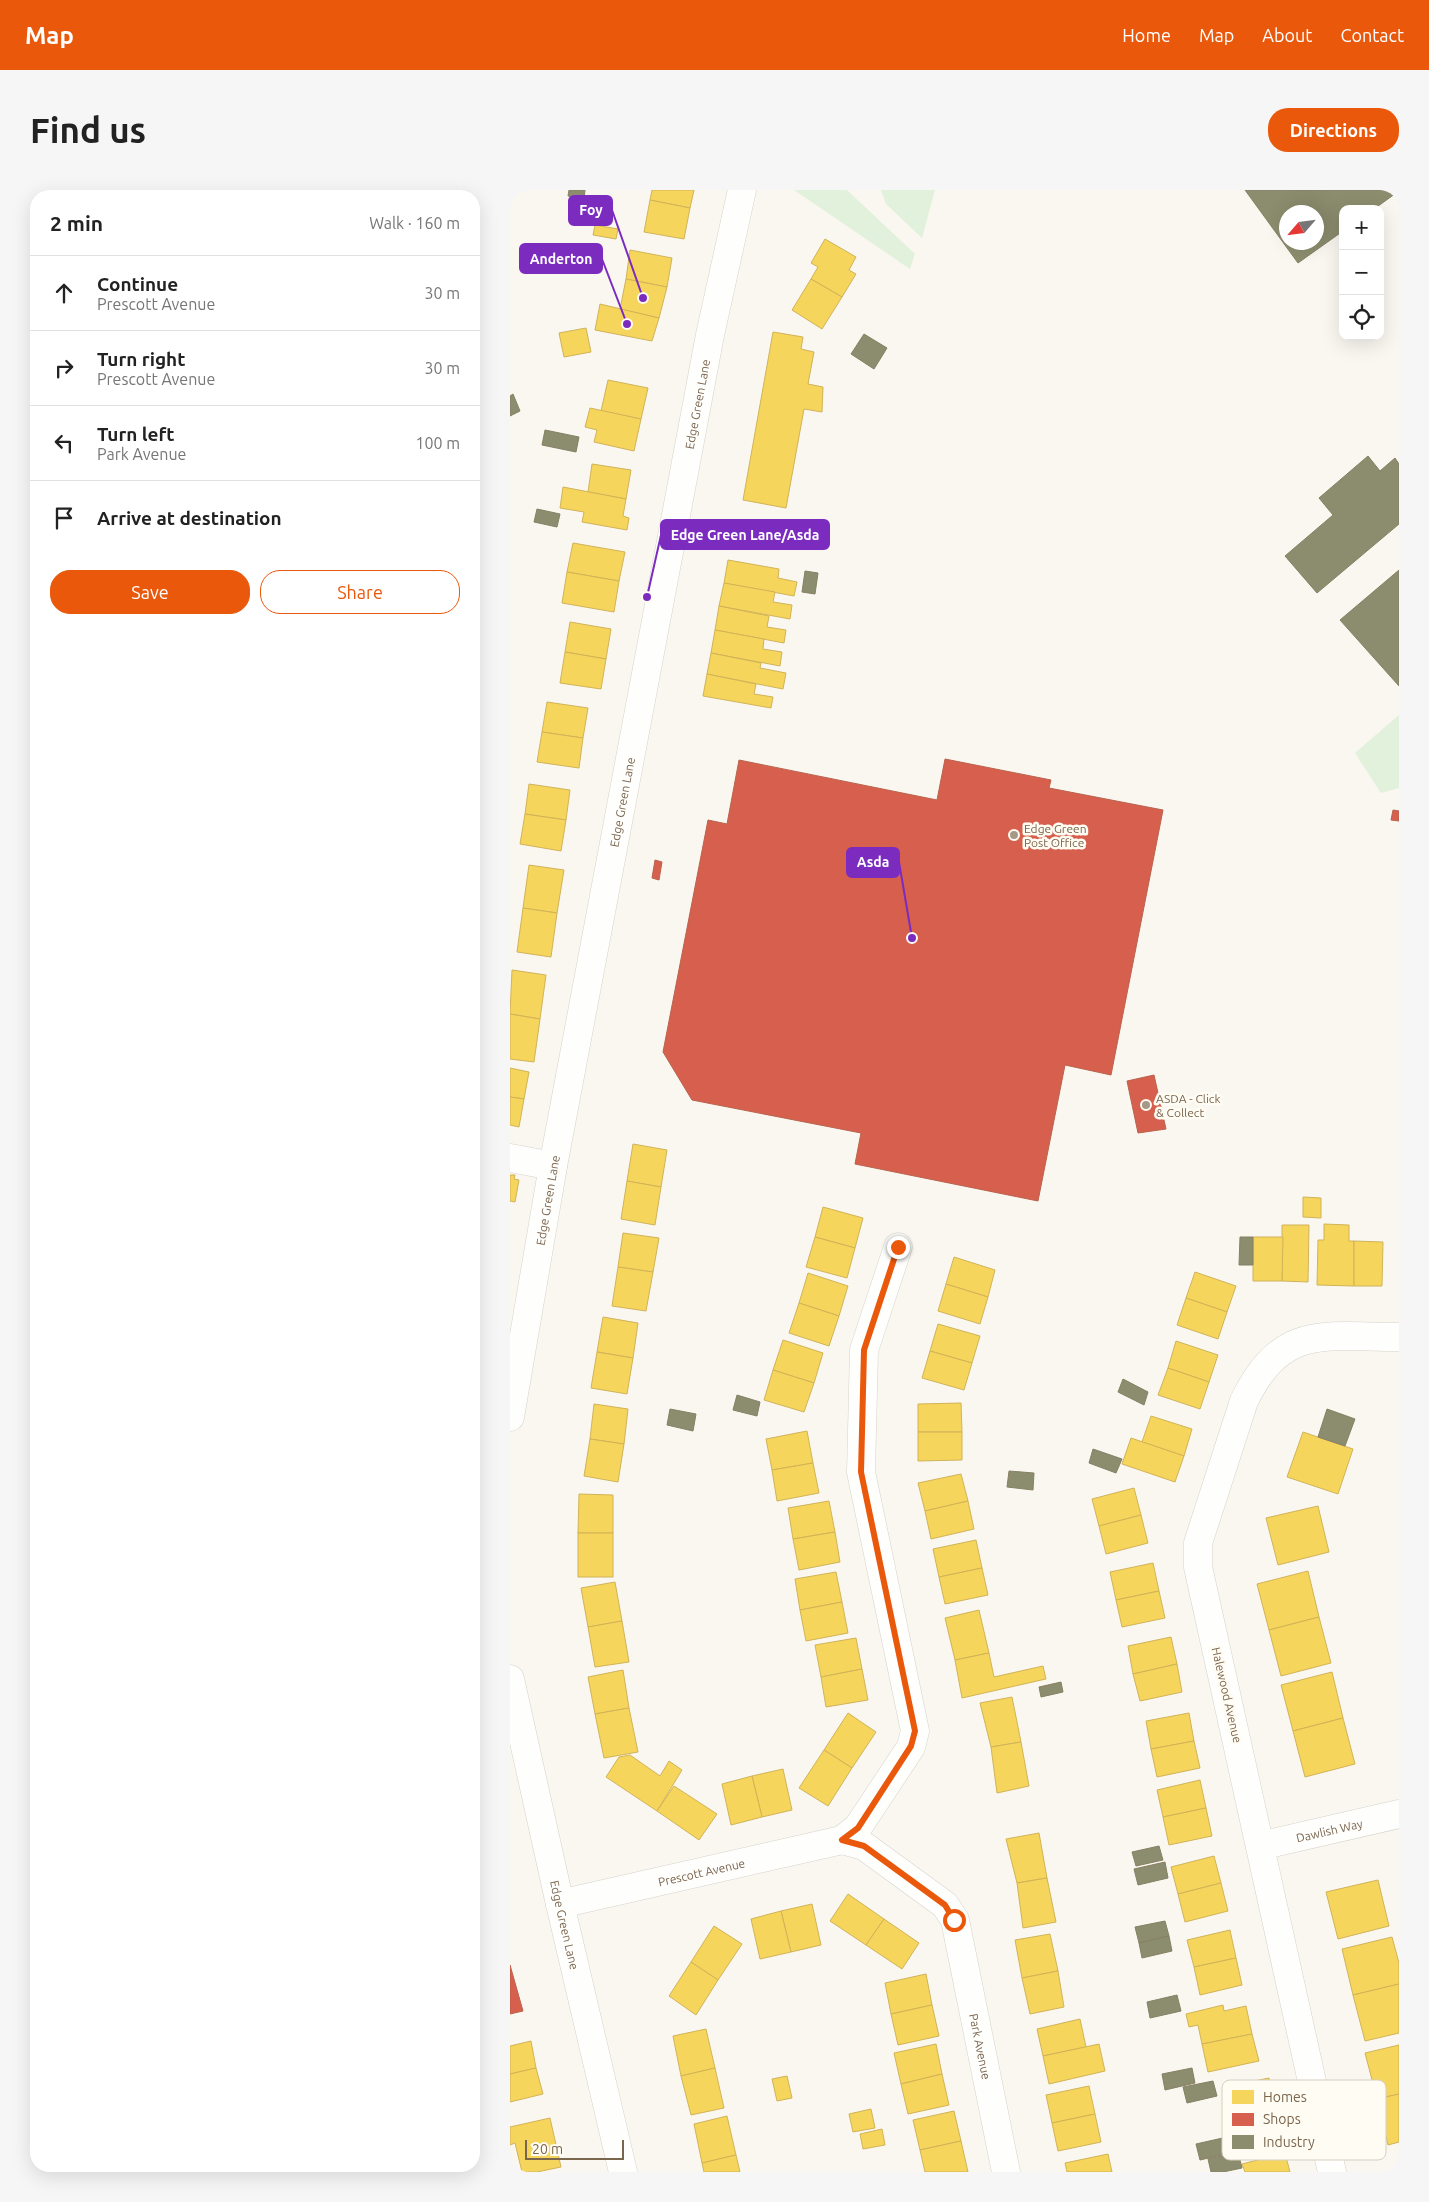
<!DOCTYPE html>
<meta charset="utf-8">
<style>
:root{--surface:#fff;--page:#f6f6f6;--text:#222;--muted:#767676;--line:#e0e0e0;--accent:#ea580c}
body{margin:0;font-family:Ubuntu,sans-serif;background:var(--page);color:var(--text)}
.controls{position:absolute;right:15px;top:15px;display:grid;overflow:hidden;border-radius:10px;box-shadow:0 5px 20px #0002}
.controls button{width:45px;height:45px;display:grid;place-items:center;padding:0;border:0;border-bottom:1px solid var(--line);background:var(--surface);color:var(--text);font:25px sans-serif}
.compass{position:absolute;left:769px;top:15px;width:45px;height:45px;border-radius:50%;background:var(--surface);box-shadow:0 5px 20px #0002;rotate:242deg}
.scale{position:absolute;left:15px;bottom:12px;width:99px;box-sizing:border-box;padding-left:5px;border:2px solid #7a654d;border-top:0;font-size:14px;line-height:18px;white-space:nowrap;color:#7a654d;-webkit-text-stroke:4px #fffcf3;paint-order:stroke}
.stop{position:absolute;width:15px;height:15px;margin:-11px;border:4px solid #ea580c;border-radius:50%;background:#fff}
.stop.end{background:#ea580c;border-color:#fff;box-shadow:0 1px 5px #0008}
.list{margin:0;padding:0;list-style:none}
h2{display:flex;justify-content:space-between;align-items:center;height:65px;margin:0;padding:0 20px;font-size:21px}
h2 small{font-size:16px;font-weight:400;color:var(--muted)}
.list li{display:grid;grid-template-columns:32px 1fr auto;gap:15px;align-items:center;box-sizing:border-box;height:75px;padding:0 20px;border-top:1px solid var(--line)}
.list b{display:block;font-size:19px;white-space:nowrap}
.list p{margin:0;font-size:16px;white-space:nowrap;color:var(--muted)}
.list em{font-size:16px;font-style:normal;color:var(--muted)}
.actions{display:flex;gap:10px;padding:15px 20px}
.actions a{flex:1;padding:11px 0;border:1px solid var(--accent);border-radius:20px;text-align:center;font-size:18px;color:var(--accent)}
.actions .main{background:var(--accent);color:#fff}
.icon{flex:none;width:28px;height:28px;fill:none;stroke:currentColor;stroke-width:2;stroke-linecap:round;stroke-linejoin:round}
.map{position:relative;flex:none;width:889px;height:1982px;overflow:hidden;border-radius:20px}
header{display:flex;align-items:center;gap:30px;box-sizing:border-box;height:70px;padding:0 25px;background:var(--accent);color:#fff}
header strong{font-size:24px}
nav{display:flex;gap:28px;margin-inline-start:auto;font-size:18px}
.intro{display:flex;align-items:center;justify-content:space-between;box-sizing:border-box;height:120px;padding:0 30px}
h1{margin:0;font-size:35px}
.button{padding:12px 22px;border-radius:20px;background:var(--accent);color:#fff;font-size:18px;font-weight:700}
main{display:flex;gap:30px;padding:0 30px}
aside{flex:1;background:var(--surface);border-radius:20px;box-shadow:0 5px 20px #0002}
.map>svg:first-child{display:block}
.green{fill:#e2f1db}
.homes{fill:#f6d55c;stroke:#d1b358}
.shops{fill:#d6604d;stroke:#ba624d}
.industry{fill:#8c8c6e;stroke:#878064;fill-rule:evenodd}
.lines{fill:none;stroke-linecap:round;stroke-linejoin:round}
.minor-casing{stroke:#d7d3cb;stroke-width:29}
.tertiary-casing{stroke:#d7d3cb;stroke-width:29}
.minor{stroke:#fefefd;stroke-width:28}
.tertiary{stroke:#fefefd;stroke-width:28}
.route{stroke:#ea580c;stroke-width:6}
.poi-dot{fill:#a69886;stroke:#fffcf3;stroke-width:2}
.labels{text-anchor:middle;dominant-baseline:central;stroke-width:5;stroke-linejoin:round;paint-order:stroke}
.street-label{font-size:12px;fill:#7a654d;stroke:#fffcf3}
.poi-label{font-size:12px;fill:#7a654d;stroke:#fffcf3;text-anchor:start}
.key{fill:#fffcf3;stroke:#d7cfc1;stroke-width:1}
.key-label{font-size:14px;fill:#7a654d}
.leader{fill:none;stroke:#7b2cbf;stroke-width:2}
.callout-dot{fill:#7b2cbf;stroke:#fffcf3;stroke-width:2}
.callout{fill:#7b2cbf;stroke:#7b2cbf;stroke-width:2}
.callout-label{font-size:14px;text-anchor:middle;font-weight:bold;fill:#fff}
</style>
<header>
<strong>Map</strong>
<nav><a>Home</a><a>Map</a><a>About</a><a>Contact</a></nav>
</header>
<div class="intro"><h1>Find us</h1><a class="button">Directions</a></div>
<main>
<aside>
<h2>2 min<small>Walk · 160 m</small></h2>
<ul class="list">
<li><svg class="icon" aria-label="ahead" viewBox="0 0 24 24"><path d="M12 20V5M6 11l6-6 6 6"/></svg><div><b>Continue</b><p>Prescott Avenue</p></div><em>30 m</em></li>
<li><svg class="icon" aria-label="right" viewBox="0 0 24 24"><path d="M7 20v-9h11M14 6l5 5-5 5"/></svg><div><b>Turn right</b><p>Prescott Avenue</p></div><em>30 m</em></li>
<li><svg class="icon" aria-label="left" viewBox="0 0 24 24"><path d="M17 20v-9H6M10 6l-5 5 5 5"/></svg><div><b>Turn left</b><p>Park Avenue</p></div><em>100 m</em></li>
<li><svg class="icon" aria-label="arrive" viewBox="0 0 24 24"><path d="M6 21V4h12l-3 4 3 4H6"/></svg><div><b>Arrive at destination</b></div></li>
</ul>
<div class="actions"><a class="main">Save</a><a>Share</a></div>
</aside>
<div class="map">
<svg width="889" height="1982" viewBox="0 0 889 1982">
<rect width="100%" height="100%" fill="#f9f7f0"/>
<g class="green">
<polygon points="284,0 337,0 405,64 400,79"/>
<polygon points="371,0 425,0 412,48 376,14"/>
<polygon points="889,525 889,598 871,603 845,563"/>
</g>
<g class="homes">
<polygon points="142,0 184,0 180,18 140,10"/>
<polygon points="140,10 180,18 174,49 134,42"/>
<polygon points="85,35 108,39 106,49 83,45"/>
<polygon points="315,49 346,67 339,80 346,84 332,107 301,89 308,77 301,73"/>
<polygon points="120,60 162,68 157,97 116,89"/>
<polygon points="116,89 157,97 149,128 110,119"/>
<polygon points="301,89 332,107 312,139 282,120"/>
<polygon points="90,114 149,128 142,151 85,140"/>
<polygon points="76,138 81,162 54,167 49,143"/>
<polygon points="263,142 293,147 291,159 304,162 298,194 313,197 312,222 294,219 276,318 233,310"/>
<polygon points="98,190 138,198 131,229 91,221"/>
<polygon points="80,218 131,229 124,261 84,252 87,240 75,237"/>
<polygon points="82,274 121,280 116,309 78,302"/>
<polygon points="53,297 116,309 113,326 119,328 117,340 72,332 74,322 50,318"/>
<polygon points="63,353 115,362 109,391 57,382"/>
<polygon points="218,370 269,379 268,388 287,392 284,406 214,393"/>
<polygon points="57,382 109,391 104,422 52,413"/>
<polygon points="214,393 265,402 263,412 282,415 280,429 209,416"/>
<polygon points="209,416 259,426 257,437 276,440 274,453 205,440"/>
<polygon points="60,432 101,439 96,469 55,462"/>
<polygon points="205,440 254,449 253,459 272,462 270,476 201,463"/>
<polygon points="55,462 96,469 91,499 50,493"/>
<polygon points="201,463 251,473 250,478 276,483 273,499 197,484"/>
<polygon points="197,484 246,494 244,504 263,507 261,518 193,506"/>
<polygon points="37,512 78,518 73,548 32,542"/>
<polygon points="32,542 73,548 69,578 27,572"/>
<polygon points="19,594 60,600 56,630 15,624"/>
<polygon points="15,624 56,630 51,661 10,654"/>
<polygon points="19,675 54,680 47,723 13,718"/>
<polygon points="13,718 47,723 41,767 7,762"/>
<polygon points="2,780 36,785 30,829 0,824"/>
<polygon points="0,824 30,829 24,872 0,869"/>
<polygon points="0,878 19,882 14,909 0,907"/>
<polygon points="0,907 14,909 9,937 0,935"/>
<polygon points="123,954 157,960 151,997 117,991"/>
<polygon points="0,985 5,985 4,989 9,990 5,1012 0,1011"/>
<polygon points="117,991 151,997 145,1035 111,1029"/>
<polygon points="793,1007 811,1008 811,1028 793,1027"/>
<polygon points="313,1017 353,1028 345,1058 305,1047"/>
<polygon points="814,1034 839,1035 839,1051 844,1051 844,1096 807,1095 808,1050 814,1050"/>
<polygon points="772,1035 799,1035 798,1092 772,1091"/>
<polygon points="113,1043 149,1048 143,1082 108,1077"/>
<polygon points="305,1047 345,1058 337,1088 296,1077"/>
<polygon points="743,1047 773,1047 772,1091 743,1091"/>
<polygon points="844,1051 873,1052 872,1096 844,1096"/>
<polygon points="444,1067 485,1080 478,1107 436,1094"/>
<polygon points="108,1077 143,1082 136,1121 102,1116"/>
<polygon points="685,1082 726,1096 717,1122 676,1108"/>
<polygon points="298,1083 338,1096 329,1126 289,1113"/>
<polygon points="436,1094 478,1107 470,1134 428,1121"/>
<polygon points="676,1108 717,1122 708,1149 667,1135"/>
<polygon points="289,1113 329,1126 319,1156 279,1143"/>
<polygon points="93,1127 128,1133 123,1168 87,1162"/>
<polygon points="428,1134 470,1146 462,1173 420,1161"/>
<polygon points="273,1150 313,1163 304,1193 263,1180"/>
<polygon points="666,1151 708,1165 699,1192 658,1178"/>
<polygon points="420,1161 462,1173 454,1200 412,1188"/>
<polygon points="87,1162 123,1168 117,1204 81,1198"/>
<polygon points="658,1178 699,1192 690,1219 648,1205"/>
<polygon points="263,1180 304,1193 294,1222 254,1210"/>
<polygon points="451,1213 452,1242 408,1242 408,1214"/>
<polygon points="84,1214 118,1219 114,1254 80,1249"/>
<polygon points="641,1226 682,1239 674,1266 632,1252"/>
<polygon points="297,1241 303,1273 262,1280 256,1249"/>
<polygon points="408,1242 452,1242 452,1270 408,1271"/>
<polygon points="793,1242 843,1259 828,1304 777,1287"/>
<polygon points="621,1248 674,1266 665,1292 612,1274"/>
<polygon points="80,1249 114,1254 108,1292 74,1286"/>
<polygon points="303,1273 309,1303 267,1311 262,1280"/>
<polygon points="451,1284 458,1311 415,1321 408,1293"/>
<polygon points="624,1298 631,1325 589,1336 582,1309"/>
<polygon points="69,1304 103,1305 103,1343 68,1343"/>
<polygon points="319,1311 325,1342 283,1349 278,1318"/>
<polygon points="458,1311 464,1339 421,1349 415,1321"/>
<polygon points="808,1316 819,1362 768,1375 756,1328"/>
<polygon points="631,1325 638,1353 596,1364 589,1336"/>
<polygon points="325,1342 330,1372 289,1380 283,1349"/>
<rect x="68" y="1343" width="35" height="44"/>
<polygon points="466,1350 472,1378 429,1387 423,1359"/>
<polygon points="643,1373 649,1401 606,1410 600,1382"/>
<polygon points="472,1378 478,1405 435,1414 429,1387"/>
<polygon points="798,1381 809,1427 759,1440 747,1394"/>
<polygon points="326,1382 332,1412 290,1420 285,1389"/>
<polygon points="105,1392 112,1431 78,1437 71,1398"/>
<polygon points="649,1401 655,1428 612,1437 606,1410"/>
<polygon points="332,1412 338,1443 296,1451 290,1420"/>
<polygon points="469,1420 479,1463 445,1470 435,1428"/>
<polygon points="809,1427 821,1473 771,1486 759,1440"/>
<polygon points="112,1431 119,1472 85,1477 78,1437"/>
<polygon points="661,1447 667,1474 623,1484 618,1456"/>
<polygon points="346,1448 352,1479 311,1487 305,1455"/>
<polygon points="479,1463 484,1487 533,1476 536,1489 452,1508 445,1470"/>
<polygon points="667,1474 672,1502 630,1511 623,1484"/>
<polygon points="352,1479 358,1510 316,1517 311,1487"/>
<polygon points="113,1480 119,1518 85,1524 78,1487"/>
<polygon points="822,1482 833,1528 783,1541 771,1495"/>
<polygon points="502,1507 511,1552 481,1557 470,1513"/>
<polygon points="119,1518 128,1562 94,1568 85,1524"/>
<polygon points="338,1523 366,1542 342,1578 314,1560"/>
<polygon points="679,1523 684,1551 641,1559 636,1531"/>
<polygon points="833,1528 845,1574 795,1587 783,1541"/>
<polygon points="684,1551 690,1578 647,1587 641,1559"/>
<polygon points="511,1552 519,1596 487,1603 481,1557"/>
<polygon points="314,1560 342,1578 318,1616 289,1598"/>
<polygon points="120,1565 150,1586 159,1571 172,1580 147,1621 96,1587 109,1567"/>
<polygon points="273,1579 282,1620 252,1627 242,1586"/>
<polygon points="242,1586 252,1627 221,1635 212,1594"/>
<polygon points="690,1590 696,1618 653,1627 647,1600"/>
<polygon points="164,1596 207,1624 189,1650 147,1621"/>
<polygon points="696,1618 702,1646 659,1655 653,1627"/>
<polygon points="529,1643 537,1688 507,1693 496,1649"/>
<polygon points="704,1666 711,1693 668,1704 661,1677"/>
<polygon points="537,1688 546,1732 513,1738 507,1693"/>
<polygon points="868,1690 879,1736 828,1749 816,1702"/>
<polygon points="711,1693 718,1721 675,1732 668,1704"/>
<polygon points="338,1704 374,1729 356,1755 320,1731"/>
<polygon points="302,1714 311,1755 281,1762 271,1721"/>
<polygon points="271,1721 281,1762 250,1769 241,1729"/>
<polygon points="374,1729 409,1753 392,1779 356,1755"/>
<polygon points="204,1736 232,1754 208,1790 181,1772"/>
<polygon points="720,1740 726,1768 684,1777 677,1750"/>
<polygon points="540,1744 548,1781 512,1788 505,1750"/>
<polygon points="882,1747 889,1773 889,1794 843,1805 832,1759"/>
<polygon points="726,1768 732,1795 690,1805 684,1777"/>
<polygon points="181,1772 208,1790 186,1825 159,1806"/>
<polygon points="548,1781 554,1817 520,1824 512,1788"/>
<polygon points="416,1784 422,1815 381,1824 375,1793"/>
<polygon points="889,1794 889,1843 855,1851 843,1805"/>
<polygon points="422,1815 429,1846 388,1855 381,1824"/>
<polygon points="713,1815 714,1821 736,1816 742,1844 692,1854 688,1835 679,1837 676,1824"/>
<polygon points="570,1829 576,1857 533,1866 527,1839"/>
<polygon points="196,1839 205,1878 171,1886 163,1846"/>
<polygon points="742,1844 749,1871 698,1882 692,1854"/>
<polygon points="21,1851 26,1878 0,1884 0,1856"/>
<polygon points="426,1854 432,1884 391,1894 384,1863"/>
<polygon points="589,1854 595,1881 539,1894 533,1866"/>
<polygon points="889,1855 889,1904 867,1909 855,1863"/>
<polygon points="26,1878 33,1904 0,1912 0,1884"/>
<polygon points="205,1878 214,1918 181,1925 171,1886"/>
<polygon points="432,1884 439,1915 398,1924 391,1894"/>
<polygon points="277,1886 282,1908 267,1911 262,1889"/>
<polygon points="759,1888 765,1916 722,1925 715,1897"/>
<polygon points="579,1896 585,1924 542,1933 536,1905"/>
<polygon points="889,1904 889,1952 878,1955 867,1909"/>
<polygon points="361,1919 365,1938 343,1942 339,1924"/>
<polygon points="444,1921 451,1951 410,1960 403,1930"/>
<polygon points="585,1924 591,1952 548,1961 542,1933"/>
<polygon points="217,1926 226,1965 192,1973 184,1934"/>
<polygon points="40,1928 51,1977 27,1982 12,1982 5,1953 0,1955 0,1937"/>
<polygon points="372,1939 375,1955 353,1959 350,1944"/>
<polygon points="451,1951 458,1982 415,1982 410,1960"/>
<polygon points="775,1963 780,1982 735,1982 732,1974"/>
<polygon points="598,1964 602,1982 557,1982 555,1973"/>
<polygon points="226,1965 230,1982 194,1982 192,1973"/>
</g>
<g class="shops">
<polygon points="435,569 541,590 539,598 653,620 601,885 555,875 528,1011 345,974 351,943 182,910 153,862 198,630 217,634 229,570 427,610"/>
<polygon points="883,620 889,621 889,631 881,630"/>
<polygon points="145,670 152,672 149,690 142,688"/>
<polygon points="644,885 656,939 628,943 617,891"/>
<polygon points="0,1775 13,1821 0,1824"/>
</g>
<g class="industry">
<polygon points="59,0 75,0 74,9 58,6"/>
<path d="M735,0H889V1L864,19H833V41L788,73ZM776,22H806V52H776Z"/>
<polygon points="354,144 377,158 364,179 341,164"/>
<polygon points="3,204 10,221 0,226 0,206"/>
<polygon points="35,240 69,247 66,262 32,255"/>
<polygon points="858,266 870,281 885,268 889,274 889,334 807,403 775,366 823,325 809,308"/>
<polygon points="27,319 50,324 47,337 24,332"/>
<polygon points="889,380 889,496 830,430"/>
<polygon points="295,381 308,383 305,404 292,402"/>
<polygon points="730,1047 743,1047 743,1075 729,1075"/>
<polygon points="613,1189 638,1202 634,1215 608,1202"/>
<polygon points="227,1205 250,1212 247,1226 223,1220"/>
<polygon points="160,1219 186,1224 183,1241 157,1235"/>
<polygon points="817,1219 845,1229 835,1256 808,1247"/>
<polygon points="583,1259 612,1269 606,1283 579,1273"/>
<polygon points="499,1281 524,1283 523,1300 497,1297"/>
<polygon points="551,1492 553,1502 531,1507 529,1497"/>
<polygon points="649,1656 653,1670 626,1676 622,1662"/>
<polygon points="655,1672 658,1688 628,1695 624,1679"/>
<polygon points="655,1731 659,1746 629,1753 625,1737"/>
<polygon points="659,1746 662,1761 632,1768 629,1753"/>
<polygon points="667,1805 671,1821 640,1828 637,1812"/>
<polygon points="682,1878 685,1893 655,1900 652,1884"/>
<polygon points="703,1891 707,1906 677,1913 673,1897"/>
<polygon points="717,1947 720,1963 690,1970 686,1954"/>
<polygon points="728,1962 732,1978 713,1982 701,1982 698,1969"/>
</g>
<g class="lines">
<g class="minor-casing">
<g id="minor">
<polyline points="0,968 43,976"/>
<path id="s1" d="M332,1650L354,1656L435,1715L445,1730L496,1982"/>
<path id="s2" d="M750,1656L889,1624"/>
<path id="s3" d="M50,1714L332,1650L348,1637L401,1557L405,1541L351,1282L354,1160L388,1057"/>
<path d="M822,1982L688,1377V1353L734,1211C772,1133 814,1147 889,1147"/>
</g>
</g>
<g class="tertiary-casing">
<g id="tertiary">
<path id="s4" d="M0,1227L43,976L200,145L232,0"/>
<path id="s5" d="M0,1489L50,1714L113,1982"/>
</g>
</g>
<use href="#minor" class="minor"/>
<use href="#tertiary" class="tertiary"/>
</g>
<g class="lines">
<polyline class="route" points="388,1057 354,1160 351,1282 405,1541 401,1556 348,1638 332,1650 354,1656 435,1715 444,1730"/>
</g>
<g class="poi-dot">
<circle cx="504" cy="645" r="5"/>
<circle cx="636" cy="915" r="5"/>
</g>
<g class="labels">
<g class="street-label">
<text stroke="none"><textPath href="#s4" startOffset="1030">Edge Green Lane</textPath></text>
<text stroke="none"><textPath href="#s4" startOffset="625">Edge Green Lane</textPath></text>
<text stroke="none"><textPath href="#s4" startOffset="220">Edge Green Lane</textPath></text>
<text transform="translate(717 1505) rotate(77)">Halewood Avenue</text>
<text stroke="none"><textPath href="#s2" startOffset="71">Dawlish Way</textPath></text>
<text stroke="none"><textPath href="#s3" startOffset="145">Prescott Avenue</textPath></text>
<text stroke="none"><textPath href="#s5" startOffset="252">Edge Green Lane</textPath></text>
<text stroke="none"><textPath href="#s1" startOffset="270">Park Avenue</textPath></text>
</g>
<g class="poi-label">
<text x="514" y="638">Edge Green<tspan x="514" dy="14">Post Office</tspan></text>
<text x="646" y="908">ASDA - Click<tspan x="646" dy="14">&amp; Collect</tspan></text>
</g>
</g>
<rect x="712" y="1890" width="164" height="80" rx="8" class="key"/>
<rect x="722" y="1900" width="22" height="14" fill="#f6d55c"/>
<rect x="722" y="1923" width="22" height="13" fill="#d6604d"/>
<rect x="722" y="1945" width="22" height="14" fill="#8c8c6e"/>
<g class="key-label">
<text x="753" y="1912">Homes</text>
<text x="753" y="1934">Shops</text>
<text x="753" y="1957">Industry</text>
</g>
<path class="leader" d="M133 108L102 20M117 134L92 69M137 407L151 345M402 748L389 672"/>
<g class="callout-dot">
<circle cx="133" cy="108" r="5"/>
<circle cx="117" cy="134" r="5"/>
<circle cx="137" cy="407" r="5"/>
<circle cx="402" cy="748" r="5"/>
</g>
<g class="callout">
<rect x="59" y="6" width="43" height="29" rx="5"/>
<rect x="10" y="54" width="82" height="29" rx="5"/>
<rect x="151" y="330" width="168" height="29" rx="5"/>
<rect x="337" y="658" width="52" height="29" rx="5"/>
</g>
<g class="callout-label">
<text x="81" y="25">Foy</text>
<text x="51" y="74">Anderton</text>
<text x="235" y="350">Edge Green Lane/Asda</text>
<text x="363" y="677">Asda</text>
</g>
</svg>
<div class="controls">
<button>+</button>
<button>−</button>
<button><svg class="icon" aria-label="locate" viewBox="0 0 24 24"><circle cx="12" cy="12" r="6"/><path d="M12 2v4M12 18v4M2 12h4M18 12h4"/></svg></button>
</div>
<svg class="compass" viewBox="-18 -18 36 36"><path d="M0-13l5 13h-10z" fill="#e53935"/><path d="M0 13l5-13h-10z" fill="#767676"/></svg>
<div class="scale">20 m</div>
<div class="stop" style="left:444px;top:1730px"></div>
<div class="stop end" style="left:388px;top:1057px"></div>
</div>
</main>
